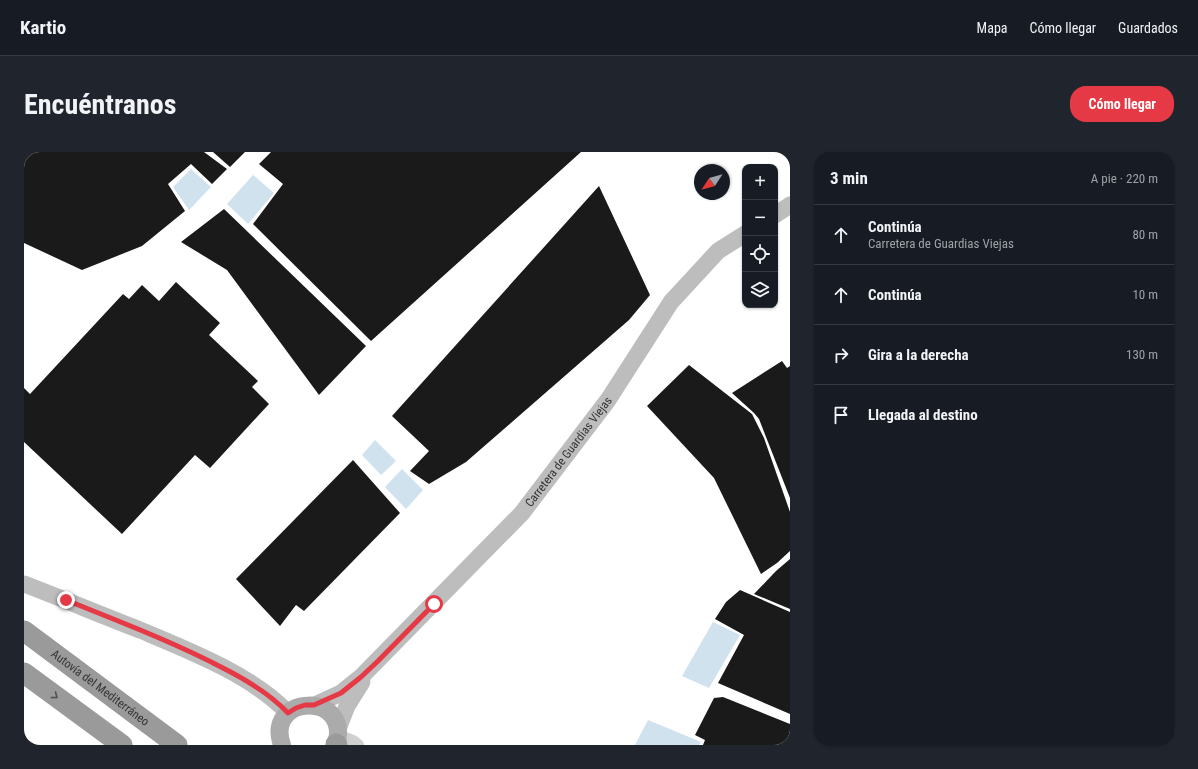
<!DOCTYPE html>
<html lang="es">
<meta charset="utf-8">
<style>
:root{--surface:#171b24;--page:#20242c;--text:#f1f3f6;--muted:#9ea1a6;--line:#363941;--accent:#e63946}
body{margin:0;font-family:"Roboto Condensed",sans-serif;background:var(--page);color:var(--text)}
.controls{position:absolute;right:12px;top:12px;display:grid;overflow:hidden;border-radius:8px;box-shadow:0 1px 3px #0004}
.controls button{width:36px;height:36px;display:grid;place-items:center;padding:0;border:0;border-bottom:1px solid var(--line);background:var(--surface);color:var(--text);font:20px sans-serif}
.compass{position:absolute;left:670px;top:12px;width:36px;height:36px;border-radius:50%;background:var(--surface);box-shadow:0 1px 3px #0004;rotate:234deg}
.stop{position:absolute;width:12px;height:12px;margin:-9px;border:3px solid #e63946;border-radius:50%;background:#fff}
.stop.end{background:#e63946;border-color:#fff;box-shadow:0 1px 4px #0008}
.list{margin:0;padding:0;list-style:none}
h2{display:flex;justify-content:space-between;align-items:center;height:52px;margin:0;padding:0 16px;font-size:17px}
h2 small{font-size:13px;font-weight:400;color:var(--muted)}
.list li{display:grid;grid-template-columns:26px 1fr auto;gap:12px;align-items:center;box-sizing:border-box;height:60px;padding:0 16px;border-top:1px solid var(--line)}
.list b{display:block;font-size:15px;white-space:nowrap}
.list p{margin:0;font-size:13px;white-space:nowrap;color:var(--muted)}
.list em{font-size:13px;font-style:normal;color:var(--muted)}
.icon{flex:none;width:22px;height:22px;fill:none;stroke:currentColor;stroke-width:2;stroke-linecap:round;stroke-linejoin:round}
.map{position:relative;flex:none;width:766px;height:593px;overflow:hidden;border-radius:16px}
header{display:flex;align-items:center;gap:24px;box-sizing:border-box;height:56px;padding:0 20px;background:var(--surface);border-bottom:1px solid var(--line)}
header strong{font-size:19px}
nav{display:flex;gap:22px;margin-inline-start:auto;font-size:14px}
.intro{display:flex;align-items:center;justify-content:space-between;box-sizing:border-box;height:96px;padding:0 24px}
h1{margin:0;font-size:28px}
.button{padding:10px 18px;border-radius:16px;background:var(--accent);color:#fff;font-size:14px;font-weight:700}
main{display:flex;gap:24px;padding:0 24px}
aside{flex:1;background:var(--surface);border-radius:16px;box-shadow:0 1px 3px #0004}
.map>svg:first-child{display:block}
.water{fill:#cfe2ee}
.building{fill:#1a1a1a}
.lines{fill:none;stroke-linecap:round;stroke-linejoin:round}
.street{stroke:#d0d0d0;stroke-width:12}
.secondary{stroke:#bdbdbd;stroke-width:17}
.primary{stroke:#ababab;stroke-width:18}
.highway{stroke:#9a9a9a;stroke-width:21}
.oneway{stroke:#525252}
.route{stroke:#e63946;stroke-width:5}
.labels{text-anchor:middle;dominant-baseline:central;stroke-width:4;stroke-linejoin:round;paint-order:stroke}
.street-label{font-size:12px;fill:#333;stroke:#fff}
</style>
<header>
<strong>Kartio</strong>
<nav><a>Mapa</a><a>Cómo llegar</a><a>Guardados</a></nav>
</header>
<div class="intro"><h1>Encuéntranos</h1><a class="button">Cómo llegar</a></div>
<main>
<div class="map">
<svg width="766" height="593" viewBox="0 0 766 593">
<rect width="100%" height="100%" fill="#fff"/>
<g class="water">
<polygon points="167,17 187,35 165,58 149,35"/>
<polygon points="229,23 250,41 224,72 203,52"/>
<polygon points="351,288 372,309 357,323 338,303"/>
<polygon points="378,317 399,338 382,357 361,335"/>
<polygon points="689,470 716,483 685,536 658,524"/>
<polygon points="624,568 677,590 675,593 611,593"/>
</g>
<g class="building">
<polygon points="0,0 180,0 203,17 188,32 167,12 144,32 161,59 118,94 58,118 0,91"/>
<polygon points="189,0 221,0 206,15"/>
<polygon points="247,0 557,0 347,189 229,72 259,32 235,12"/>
<polygon points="575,34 626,143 605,168 442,310 405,332 386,319 405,299 368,264"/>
<polygon points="200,57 342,194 295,243 203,118 157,90"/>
<polygon points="152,130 196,171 185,183 234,229 228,235 245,252 186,316 171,303 98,382 0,290 0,236 6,242 99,142 105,147 118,133 135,149"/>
<polygon points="758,209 763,216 766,214 766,346 735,267 730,261 708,241"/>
<polygon points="665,213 728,262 740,286 766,360 766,399 753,411 737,422 690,326 623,254"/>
<polygon points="329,308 376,361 280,459 272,453 256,474 212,427"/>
<polygon points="766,407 766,457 730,442 752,419"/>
<polygon points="716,438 766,460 766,562 694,531 720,483 691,467 702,450"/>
<polygon points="699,545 766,572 766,593 679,593 681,588 671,583 690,546"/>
</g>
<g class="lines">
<polyline class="street" points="314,583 329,589 334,593"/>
<g class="secondary">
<polyline points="751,63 766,53"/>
<path d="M0,432C39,447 77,463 116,478C164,498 228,523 264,561"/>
<path id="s1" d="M291,553L317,541L337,525L498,361L584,248L647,150L694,99L721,82"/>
<polyline points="314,577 323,554 338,530"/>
</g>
<path class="primary" d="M258,593C240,542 328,539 312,593"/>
<g class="highway">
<path id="s2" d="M0,479L153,593"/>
<polyline points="0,521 98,593"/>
<polyline points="312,592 313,593"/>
</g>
</g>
<defs><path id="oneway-chevron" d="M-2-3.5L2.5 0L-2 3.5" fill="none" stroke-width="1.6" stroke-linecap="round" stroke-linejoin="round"/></defs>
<use class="oneway" href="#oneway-chevron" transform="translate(31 544) rotate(37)"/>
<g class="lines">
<path class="route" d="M42,448C94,469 147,489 197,515C221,527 245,541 264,561L272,556L281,553H290L317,541L337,525L354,509L410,452"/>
</g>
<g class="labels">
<g class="street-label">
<text stroke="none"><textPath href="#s1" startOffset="361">Carretera de Guardias Viejas</textPath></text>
<text stroke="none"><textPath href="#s2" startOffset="95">Autovía del Mediterráneo</textPath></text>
</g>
</g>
</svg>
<div class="controls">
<button>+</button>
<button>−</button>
<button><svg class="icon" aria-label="locate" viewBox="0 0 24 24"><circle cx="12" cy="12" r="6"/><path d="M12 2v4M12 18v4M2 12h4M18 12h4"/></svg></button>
<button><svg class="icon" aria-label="layers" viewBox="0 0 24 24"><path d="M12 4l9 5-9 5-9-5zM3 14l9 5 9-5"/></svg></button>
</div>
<svg class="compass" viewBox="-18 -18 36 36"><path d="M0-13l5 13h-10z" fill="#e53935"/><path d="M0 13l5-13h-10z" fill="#9ea1a6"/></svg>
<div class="stop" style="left:410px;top:452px"></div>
<div class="stop end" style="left:42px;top:448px"></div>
</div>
<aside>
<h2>3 min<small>A pie · 220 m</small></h2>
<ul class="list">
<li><svg class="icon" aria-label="ahead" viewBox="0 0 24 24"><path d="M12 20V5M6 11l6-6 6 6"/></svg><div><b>Continúa</b><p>Carretera de Guardias Viejas</p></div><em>80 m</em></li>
<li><svg class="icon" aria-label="ahead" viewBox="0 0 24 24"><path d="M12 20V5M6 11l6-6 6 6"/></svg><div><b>Continúa</b></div><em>10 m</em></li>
<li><svg class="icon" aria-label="right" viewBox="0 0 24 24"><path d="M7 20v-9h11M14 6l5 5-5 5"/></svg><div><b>Gira a la derecha</b></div><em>130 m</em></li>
<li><svg class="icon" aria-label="arrive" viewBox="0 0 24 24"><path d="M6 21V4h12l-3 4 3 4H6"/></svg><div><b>Llegada al destino</b></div></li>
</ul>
</aside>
</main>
